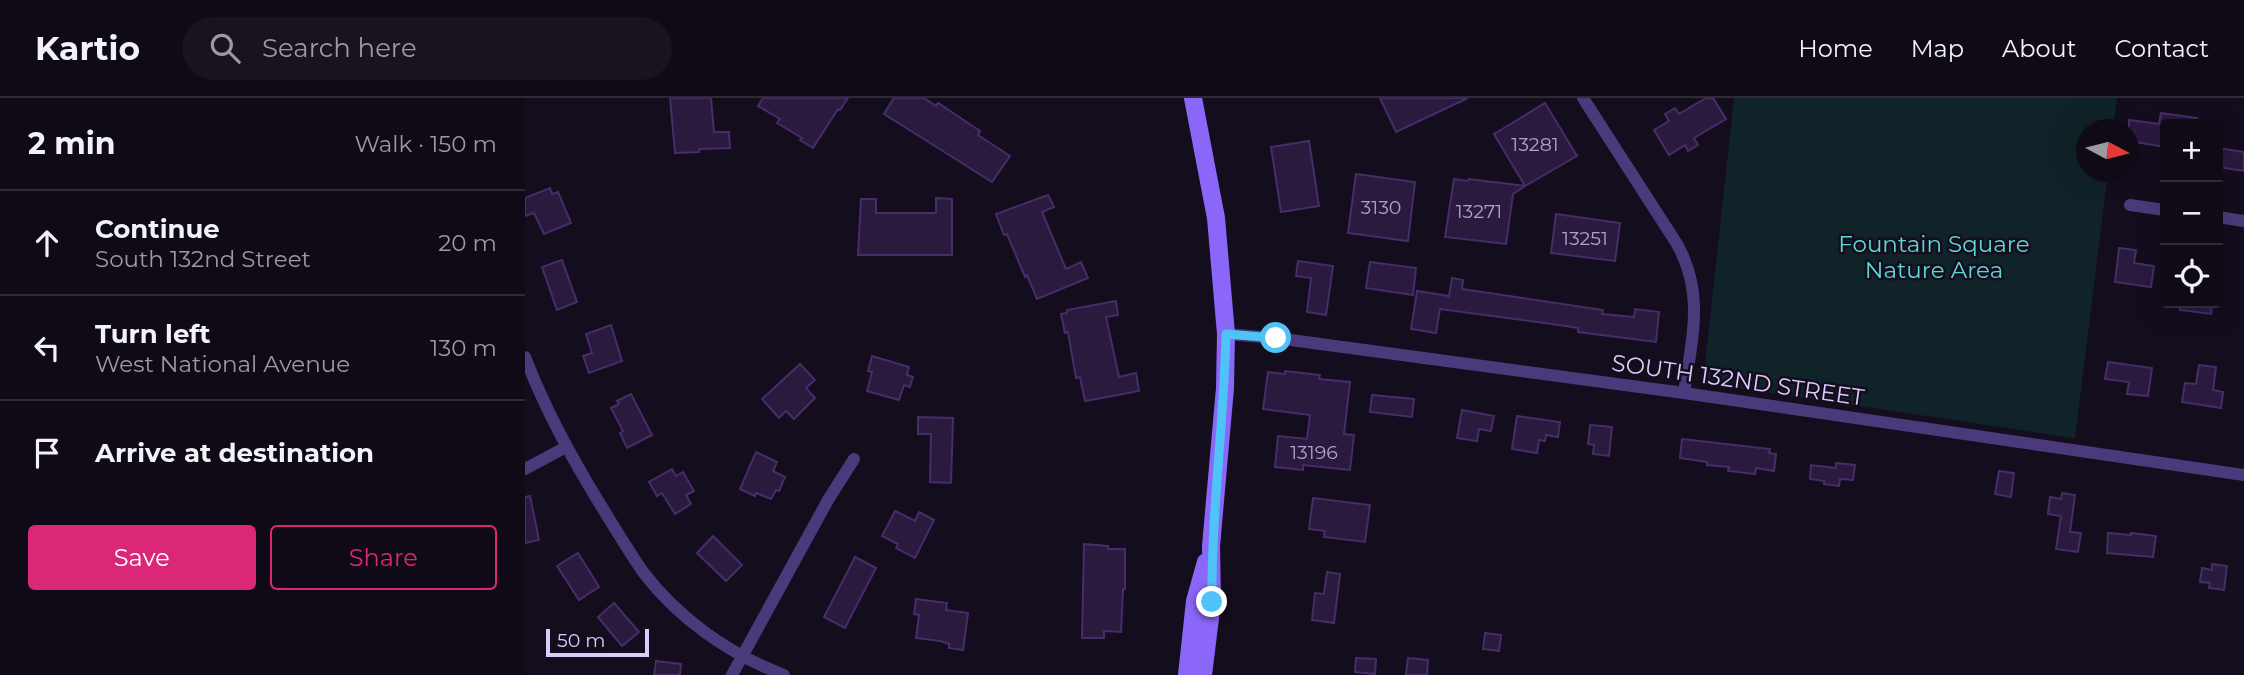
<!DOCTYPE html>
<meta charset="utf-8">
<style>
:root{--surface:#0f0a16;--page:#18131f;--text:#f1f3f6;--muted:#9b9aa1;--line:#2f2b35;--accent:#db2777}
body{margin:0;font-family:Montserrat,sans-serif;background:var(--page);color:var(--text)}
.controls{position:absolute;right:21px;top:21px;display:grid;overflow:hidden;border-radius:7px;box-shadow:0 7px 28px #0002}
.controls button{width:63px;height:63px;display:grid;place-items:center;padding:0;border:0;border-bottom:2px solid var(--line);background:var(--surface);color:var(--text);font:35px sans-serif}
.compass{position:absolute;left:1551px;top:21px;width:63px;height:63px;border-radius:50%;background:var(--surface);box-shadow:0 7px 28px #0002;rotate:97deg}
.scale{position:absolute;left:21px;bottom:18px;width:103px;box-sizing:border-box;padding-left:7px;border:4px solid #dcccfd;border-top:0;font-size:19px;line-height:24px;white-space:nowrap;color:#dcccfd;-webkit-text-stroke:5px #140d1e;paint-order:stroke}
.stop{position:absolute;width:21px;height:21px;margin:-16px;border:5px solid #4fc3f7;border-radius:50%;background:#fff}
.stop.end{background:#4fc3f7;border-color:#fff;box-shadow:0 2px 7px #0008}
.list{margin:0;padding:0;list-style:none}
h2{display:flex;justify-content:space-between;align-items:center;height:91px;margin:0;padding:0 28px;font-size:30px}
h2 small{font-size:23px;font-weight:400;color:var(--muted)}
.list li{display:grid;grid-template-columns:46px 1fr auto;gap:21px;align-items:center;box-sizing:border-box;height:105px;padding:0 28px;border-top:2px solid var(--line)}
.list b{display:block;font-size:26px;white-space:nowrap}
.list p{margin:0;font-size:23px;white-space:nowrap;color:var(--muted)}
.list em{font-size:23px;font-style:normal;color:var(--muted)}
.actions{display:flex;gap:14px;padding:21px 28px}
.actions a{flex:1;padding:16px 0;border:2px solid var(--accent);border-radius:7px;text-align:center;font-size:24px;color:var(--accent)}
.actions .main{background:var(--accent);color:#fff}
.icon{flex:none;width:38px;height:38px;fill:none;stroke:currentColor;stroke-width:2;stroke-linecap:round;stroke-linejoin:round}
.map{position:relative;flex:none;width:1719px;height:577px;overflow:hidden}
header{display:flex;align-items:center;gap:42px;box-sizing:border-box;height:98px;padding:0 35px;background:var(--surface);border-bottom:2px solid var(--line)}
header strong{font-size:33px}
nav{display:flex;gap:38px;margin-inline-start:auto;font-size:24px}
.search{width:490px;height:63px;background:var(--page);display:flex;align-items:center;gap:18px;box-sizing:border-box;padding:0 24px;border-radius:38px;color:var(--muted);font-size:26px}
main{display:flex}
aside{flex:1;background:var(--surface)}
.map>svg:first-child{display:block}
.green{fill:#102328}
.building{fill:#291a3e;stroke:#462d69;stroke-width:2}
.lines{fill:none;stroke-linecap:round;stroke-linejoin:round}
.street{stroke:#4b3a7b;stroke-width:12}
.secondary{stroke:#8b67f9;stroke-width:18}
.route{stroke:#4fc3f7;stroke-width:9}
.labels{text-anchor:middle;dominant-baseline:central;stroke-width:5;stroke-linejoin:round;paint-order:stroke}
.number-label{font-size:19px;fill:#afa0cd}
.park-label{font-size:23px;fill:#5cd9d5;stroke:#140d1e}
.street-label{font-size:23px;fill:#dcccfd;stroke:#140d1e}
</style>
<header>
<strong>Kartio</strong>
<div class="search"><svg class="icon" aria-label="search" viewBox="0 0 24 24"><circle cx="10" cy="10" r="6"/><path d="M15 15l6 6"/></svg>Search here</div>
<nav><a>Home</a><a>Map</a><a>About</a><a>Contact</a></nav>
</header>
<main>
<aside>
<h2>2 min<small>Walk · 150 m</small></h2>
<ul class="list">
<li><svg class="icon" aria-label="ahead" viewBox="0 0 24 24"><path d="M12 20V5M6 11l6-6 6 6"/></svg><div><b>Continue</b><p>South 132nd Street</p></div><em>20 m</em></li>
<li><svg class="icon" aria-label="left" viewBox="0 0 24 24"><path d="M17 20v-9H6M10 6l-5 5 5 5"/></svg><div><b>Turn left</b><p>West National Avenue</p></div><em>130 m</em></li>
<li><svg class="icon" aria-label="arrive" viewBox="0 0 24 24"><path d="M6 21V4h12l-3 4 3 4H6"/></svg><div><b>Arrive at destination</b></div></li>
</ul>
<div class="actions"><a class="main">Save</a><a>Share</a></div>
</aside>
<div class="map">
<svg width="1719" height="577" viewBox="0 0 1719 577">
<rect width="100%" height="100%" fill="#140d1e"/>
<polygon class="green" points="1209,0 1592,0 1588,31 1562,32 1562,74 1583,74 1550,340 1178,285"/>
<g class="building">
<polygon points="145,0 186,0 189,34 204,34 205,50 174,51 174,54 150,55"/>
<polygon points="238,0 323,0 315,12 313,11 288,50 275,42 277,40 252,25 255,21 233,8"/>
<polygon points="369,0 399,0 411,8 413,5 455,33 453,37 485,58 467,84 359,16"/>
<polygon points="855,0 943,0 871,34"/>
<polygon points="1181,0 1188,0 1201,21 1169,40 1173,47 1163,53 1160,47 1144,57 1129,32 1144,23 1140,16 1150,10 1154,16"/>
<polygon points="1020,5 1052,58 1000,88 969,36"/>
<polygon points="1636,15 1672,20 1671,26 1635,26 1640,27 1640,49 1604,43 1604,22 1634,26"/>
<polygon points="784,43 794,108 756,114 746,49"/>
<polygon points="1693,50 1719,54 1719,73 1693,69"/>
<polygon points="831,76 890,84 883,143 823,135"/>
<polygon points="929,81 943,83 944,81 1000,88 988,96 981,146 920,139"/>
<polygon points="25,90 27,96 33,94 46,125 19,136 9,115 0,118 0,100"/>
<polygon points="523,97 529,109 517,114 541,171 556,164 563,180 512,201 502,177 500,179 482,136 479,137 471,116"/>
<polygon points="411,100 427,101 427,157 333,157 336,101 351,101 351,115 411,115"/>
<polygon points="1031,116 1095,125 1090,163 1026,155"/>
<polygon points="1594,150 1611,152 1609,165 1629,168 1626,189 1590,184"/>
<polygon points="37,162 52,204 32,212 17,169"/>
<polygon points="773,163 808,168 801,217 782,214 786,180 771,178"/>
<polygon points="845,164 891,170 888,197 841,190"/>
<polygon points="927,180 938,182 937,191 1078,212 1077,216 1109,219 1110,211 1134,214 1131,244 1053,234 1053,230 1041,228 915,211 911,235 886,231 892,193 924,198"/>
<polygon points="591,203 593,217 581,219 594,279 611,275 614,293 560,303 555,279 551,280 543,234 540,235 536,216 542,215 542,212"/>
<polygon points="1656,205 1687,205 1686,216 1655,212"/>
<polygon points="86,227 97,263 64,275 58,258 67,255 61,236"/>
<polygon points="347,258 384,269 382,277 388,279 385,289 379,287 374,302 342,293 347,274 343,273"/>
<polygon points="1583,264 1627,270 1623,298 1602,296 1604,284 1580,281"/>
<polygon points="275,266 290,282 281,290 290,300 269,321 261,313 254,320 237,301"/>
<polygon points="1674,267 1691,269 1688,292 1698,294 1696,310 1657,304 1660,285 1671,286"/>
<polygon points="760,273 795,277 794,281 825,284 819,336 829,337 825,372 778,367 778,372 750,369 753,338 782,341 785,317 738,311 743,274 760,276"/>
<polygon points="106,296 127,337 102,350 95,335 98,333 86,310 94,306 92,303"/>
<polygon points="847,297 889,301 887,319 845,314"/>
<polygon points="937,312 969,318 966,333 954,331 952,343 932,340"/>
<polygon points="992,318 1035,324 1033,339 1021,337 1020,343 1014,342 1012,355 987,351"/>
<polygon points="393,319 428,320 426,385 405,384 406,336 393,336"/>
<polygon points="1065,327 1087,329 1084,358 1068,356 1069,347 1063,346"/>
<polygon points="1157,341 1245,351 1244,355 1251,356 1249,373 1231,370 1230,376 1203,373 1204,369 1182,367 1182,364 1155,360"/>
<polygon points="231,354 252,364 248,373 260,379 254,393 251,392 246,401 231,395 230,398 215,391"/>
<polygon points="1311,365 1330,367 1328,382 1315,381 1314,388 1299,386 1299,383 1285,381 1286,367 1311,370"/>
<polygon points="147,371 151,378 158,374 169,393 161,397 166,406 150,416 137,395 132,398 124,384"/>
<polygon points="1474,373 1489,375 1486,399 1470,396"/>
<polygon points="1537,395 1550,397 1545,434 1556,435 1553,454 1531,451 1536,418 1523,416 1525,399 1536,401"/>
<polygon points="5,398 14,442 0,445 0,399"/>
<polygon points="788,400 845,407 840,444 799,439 800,433 784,431"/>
<polygon points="370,413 390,423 394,414 409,422 390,460 371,450 373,446 357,438"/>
<polygon points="1583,435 1606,437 1606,435 1631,438 1628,459 1582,455"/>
<polygon points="188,438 217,467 201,483 172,455"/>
<polygon points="559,446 583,448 583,451 600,451 600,491 598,491 596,534 579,533 579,540 557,540"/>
<polygon points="53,455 74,489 54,502 32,468"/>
<polygon points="330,459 351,470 320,530 299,519"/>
<polygon points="1687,466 1702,468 1699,492 1684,490 1685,485 1675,484 1677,470 1687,472"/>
<polygon points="802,474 815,476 809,525 787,522 790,495 799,496"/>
<polygon points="391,501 422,505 421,512 443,515 438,552 424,550 424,546 415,543 391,540 394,517 389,516"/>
<polygon points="89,505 114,534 97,548 73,519"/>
<polygon points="960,535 976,537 974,553 958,551"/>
<polygon points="831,560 851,561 850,576 830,574"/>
<polygon points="883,560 903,562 902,577 881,577"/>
<polygon points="131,563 156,566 155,577 129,577"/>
</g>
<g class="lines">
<g class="street">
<path d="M1058,0L1152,146C1180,196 1167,241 1159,295"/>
<polyline points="1605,107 1640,112"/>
<polyline points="1693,119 1719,123"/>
<polyline points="701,236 751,240 1159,295 1719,377"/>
<path d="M0,259C20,311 46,359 75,406C89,429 103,452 118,474C154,521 204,556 259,577"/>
<polyline points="0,371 41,349"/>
<polyline points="207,577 303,402 329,361"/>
</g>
<g class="secondary">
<polyline points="668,0 691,120 701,236 700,290 686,448 687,504 678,577"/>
<polyline points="662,577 670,503 681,464"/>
</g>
</g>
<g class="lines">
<path class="route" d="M687,504C686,414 699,326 701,236L751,240"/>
</g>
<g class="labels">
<g class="number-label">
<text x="1010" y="46">13281</text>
<text x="856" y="109">3130</text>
<text x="954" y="113">13271</text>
<text x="1060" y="140">13251</text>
<text x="789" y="354">13196</text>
</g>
<g class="park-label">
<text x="1409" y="146">Fountain Square<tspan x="1409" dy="26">Nature Area</tspan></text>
</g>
<g class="street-label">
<text transform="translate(1213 282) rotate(8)">SOUTH 132ND STREET</text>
</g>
</g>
</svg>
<div class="controls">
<button>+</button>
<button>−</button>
<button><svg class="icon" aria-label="locate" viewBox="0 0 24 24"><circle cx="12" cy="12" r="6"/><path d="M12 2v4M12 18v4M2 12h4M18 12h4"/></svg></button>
</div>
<svg class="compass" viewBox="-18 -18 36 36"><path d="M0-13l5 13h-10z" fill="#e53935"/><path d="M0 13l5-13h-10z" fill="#9b9aa1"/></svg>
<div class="scale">50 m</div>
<div class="stop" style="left:751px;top:240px"></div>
<div class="stop end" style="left:687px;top:504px"></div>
</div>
</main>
